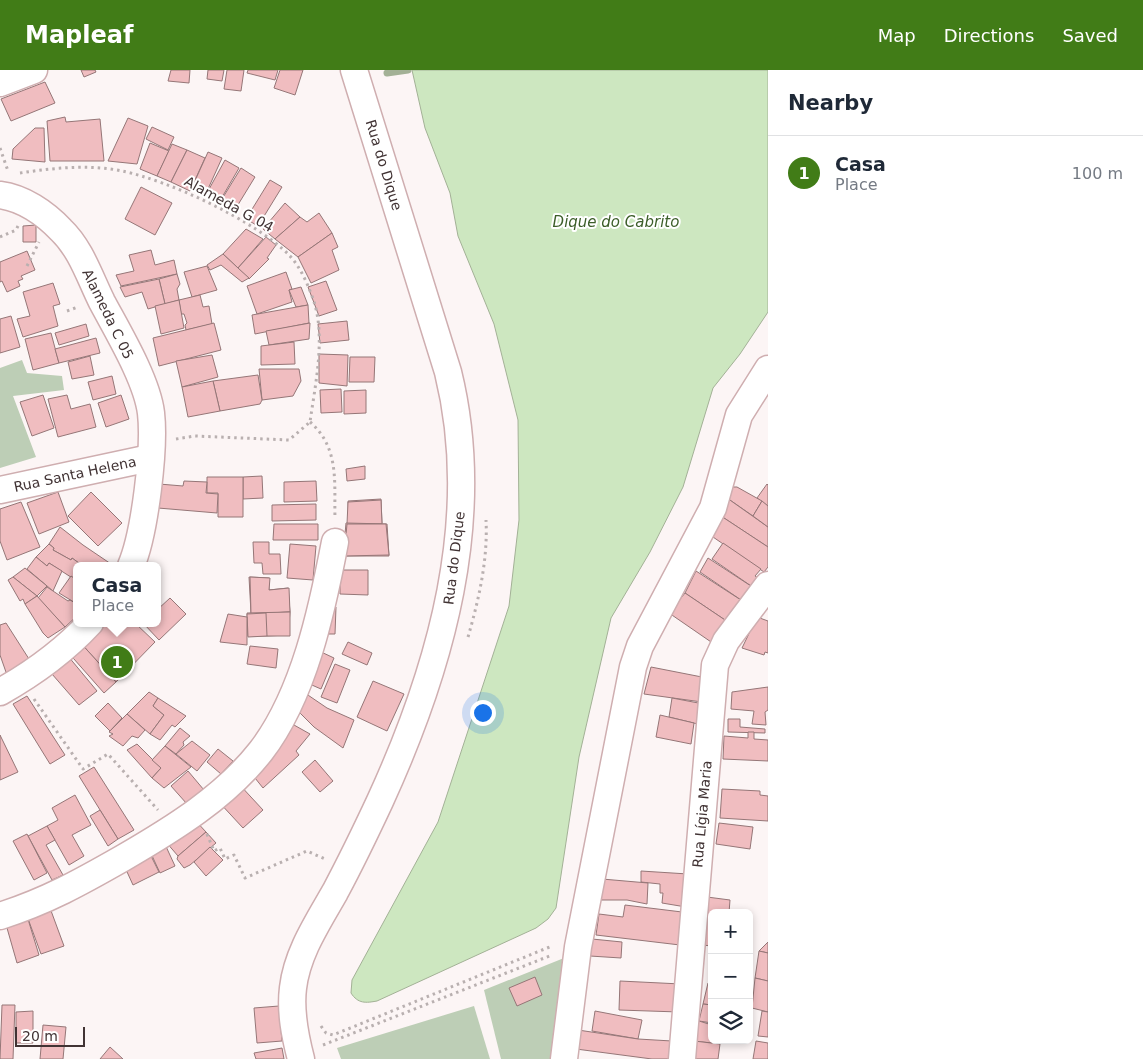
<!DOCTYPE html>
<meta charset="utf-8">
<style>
:root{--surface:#fff;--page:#f2f2f3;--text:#1f2937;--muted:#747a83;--line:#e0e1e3;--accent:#417c17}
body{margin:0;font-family:"DejaVu Sans",sans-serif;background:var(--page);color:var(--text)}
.controls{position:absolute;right:15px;bottom:15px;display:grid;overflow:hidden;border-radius:8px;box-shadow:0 2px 8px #0003}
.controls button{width:45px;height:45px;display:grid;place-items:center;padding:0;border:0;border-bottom:1px solid var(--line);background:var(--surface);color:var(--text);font:25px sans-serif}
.scale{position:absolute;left:15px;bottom:12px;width:70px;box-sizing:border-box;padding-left:5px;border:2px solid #413334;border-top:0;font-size:14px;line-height:18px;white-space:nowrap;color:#413334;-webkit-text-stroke:4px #fff;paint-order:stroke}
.you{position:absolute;left:482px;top:642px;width:18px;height:18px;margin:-12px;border:4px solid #fff;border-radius:50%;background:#1a73e8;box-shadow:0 0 0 8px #1a73e833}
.badge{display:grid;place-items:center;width:32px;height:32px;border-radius:50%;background:var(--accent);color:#fff;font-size:16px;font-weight:700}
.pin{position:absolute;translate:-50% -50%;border:2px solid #fff;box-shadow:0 1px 5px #0006}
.popup{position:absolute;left:73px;top:492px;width:88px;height:65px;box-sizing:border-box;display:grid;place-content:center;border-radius:8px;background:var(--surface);filter:drop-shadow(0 1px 4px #0005);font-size:16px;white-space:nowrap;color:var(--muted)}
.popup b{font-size:19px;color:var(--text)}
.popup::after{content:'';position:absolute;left:50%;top:100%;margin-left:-10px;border:10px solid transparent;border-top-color:var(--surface)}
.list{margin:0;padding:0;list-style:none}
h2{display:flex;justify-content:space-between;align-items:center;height:65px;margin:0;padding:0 20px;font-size:21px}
h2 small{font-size:16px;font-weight:400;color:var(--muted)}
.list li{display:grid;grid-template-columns:32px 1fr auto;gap:15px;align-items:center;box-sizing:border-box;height:75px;padding:0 20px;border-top:1px solid var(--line)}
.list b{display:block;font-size:19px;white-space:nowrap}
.list p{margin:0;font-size:16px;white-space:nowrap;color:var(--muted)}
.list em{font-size:16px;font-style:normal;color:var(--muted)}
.icon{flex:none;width:28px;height:28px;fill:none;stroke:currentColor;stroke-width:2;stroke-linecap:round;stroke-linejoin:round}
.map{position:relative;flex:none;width:768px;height:989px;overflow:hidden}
header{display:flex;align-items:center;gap:30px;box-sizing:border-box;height:70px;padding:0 25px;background:var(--accent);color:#fff}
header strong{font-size:24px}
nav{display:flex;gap:28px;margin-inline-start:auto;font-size:18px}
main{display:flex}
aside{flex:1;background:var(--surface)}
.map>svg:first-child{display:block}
.green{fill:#bdceb6}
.water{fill:#cde7c0;stroke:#a3b196}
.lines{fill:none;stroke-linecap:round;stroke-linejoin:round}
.stream{stroke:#a3b196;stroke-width:7}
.building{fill:#f0bdc0;stroke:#957677}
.minor-casing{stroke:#cfaeb0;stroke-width:29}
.path{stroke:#b9b0b0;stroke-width:3;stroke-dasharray:2.5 4;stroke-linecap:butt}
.minor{stroke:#fff;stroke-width:26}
.labels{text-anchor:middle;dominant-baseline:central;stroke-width:4;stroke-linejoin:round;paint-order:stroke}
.street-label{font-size:14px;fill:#413334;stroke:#fff}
.water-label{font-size:15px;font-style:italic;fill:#3c5e29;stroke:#fff}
</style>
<header>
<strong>Mapleaf</strong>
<nav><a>Map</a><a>Directions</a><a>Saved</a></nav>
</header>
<main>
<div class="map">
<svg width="768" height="989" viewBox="0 0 768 989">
<rect width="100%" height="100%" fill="#fcf5f5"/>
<g class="green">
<polygon points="22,290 27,303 62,306 64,320 13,326 36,387 0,398 0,298"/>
<polygon points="569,886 557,989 501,989 484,920"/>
<polygon points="474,936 490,989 341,989 337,978"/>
</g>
<path class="water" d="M412,0H768V242L740,284L713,318L683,417L650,482L611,548L579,687L556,838L548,849L536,858L377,931C366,933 358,934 351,923L352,910L438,752L509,536L519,450L518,350L494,254L458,166L450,123L425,58Z"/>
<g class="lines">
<polyline class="stream" points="387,3 408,0"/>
</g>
<g class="building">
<polygon points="81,0 95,0 96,2 84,7"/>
<polygon points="171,0 190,0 189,13 168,11"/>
<polygon points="208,0 224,0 222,11 207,9"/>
<polygon points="227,0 244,0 241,21 224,19"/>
<polygon points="248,0 278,0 275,10 247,3"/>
<polygon points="280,0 303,0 295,25 274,18"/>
<polygon points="45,12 55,33 11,51 1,29"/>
<polygon points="65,47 66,52 100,49 104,91 50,91 47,51"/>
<polygon points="128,48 148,56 137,94 108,91"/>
<polygon points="152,57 174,67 168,80 146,69"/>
<polygon points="35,58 44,58 45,92 12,89 13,79"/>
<polygon points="150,73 169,81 157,106 140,99"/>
<polygon points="172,74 187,80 171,112 157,106"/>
<polygon points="187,80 205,88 190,121 171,112"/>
<polygon points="208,82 222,88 208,119 194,113"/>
<polygon points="225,90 239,98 221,129 208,121"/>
<polygon points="241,98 255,107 236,138 222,129"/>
<polygon points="270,110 282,117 258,156 246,149"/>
<polygon points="141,117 172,133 155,165 125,149"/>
<polygon points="285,133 300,147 275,169 263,159"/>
<polygon points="319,143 332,163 298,187 275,169 300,147 307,152"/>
<polygon points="36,155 36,172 23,172 23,156"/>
<polygon points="246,159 263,169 238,198 223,184"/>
<polygon points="332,163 338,177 332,180 339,200 311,213 298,187"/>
<polygon points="266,167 276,175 267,188 269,189 249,209 238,198"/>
<polygon points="151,180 155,195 174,190 177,204 121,216 116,205 134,201 129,185"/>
<polygon points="27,181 35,200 21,206 23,209 18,211 20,216 7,222 2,211 0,212 0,192"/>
<polygon points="223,184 238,198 249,208 242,212 221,195 210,200 207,195"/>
<polygon points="207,196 217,220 192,227 184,202"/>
<polygon points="286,202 292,219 289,220 292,232 257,244 247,216"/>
<polygon points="177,204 180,214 177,219 179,230 165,234 159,209"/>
<polygon points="159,209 165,234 148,239 142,222 125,227 120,217"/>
<polygon points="326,211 337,240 319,246 308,217"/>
<polygon points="53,213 60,234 53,236 58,256 23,267 17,249 30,246 23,222"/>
<polygon points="301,217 308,235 296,237 289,220"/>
<polygon points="200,225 203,237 209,236 212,254 186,260 185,255 187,253 184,244 181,244 179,230"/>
<polygon points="179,230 184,258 161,264 155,236"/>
<polygon points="308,235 309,253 255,264 252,245"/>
<polygon points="11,246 20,277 0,283 0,249"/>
<polygon points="347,251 349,270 320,273 318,254"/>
<polygon points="214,253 221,280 159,296 153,268"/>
<polygon points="310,253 309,269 269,275 266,261"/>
<polygon points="86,254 89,266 59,275 55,263"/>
<polygon points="51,263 59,293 33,300 25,269"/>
<polygon points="96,268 100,283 59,293 55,279"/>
<polygon points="294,272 295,294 261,295 261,276"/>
<polygon points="319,284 348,285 347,316 319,313"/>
<polygon points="212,285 218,307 182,317 176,291"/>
<polygon points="90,286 94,305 72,309 68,292"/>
<polygon points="350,287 375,287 374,312 349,312"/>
<polygon points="259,299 299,299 301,311 293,326 262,330"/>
<polygon points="258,305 262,330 260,334 220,341 213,311"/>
<polygon points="112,306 116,324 93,330 88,312"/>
<polygon points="213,311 220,341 188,347 182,317"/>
<polygon points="341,319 342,342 321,343 320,320"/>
<polygon points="366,320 366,343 344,344 344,321"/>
<polygon points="43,325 54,358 32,366 20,332"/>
<polygon points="67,325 71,339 90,334 96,357 58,367 48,329"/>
<polygon points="121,325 129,349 106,357 98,333"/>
<polygon points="365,396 365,409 347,411 346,399"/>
<polygon points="262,406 263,428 243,429 243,407"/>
<polygon points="207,407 243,407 243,447 218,447 218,423 207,423"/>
<polygon points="184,411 207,412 206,423 218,424 217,443 158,438 159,414 183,416"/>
<polygon points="316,411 317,431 284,432 284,412"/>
<polygon points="767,414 768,415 768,436 757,428"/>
<polygon points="731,417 737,417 762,431 753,446 727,428"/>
<polygon points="58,422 69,452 39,464 27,433"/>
<polygon points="91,422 122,453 98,476 68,446"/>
<polygon points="727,428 768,457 768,477 721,446"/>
<polygon points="381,429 382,453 349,454 348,431"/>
<polygon points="381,430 382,454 347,454 348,432"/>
<polygon points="762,431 768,436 768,457 753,446"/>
<polygon points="21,432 40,477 7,490 0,471 0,439"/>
<polygon points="316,434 316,450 272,451 272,435"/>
<polygon points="721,446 768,477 768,497 764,502 713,467"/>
<polygon points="346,453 387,454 389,486 343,486"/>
<polygon points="274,454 318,454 318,470 273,470"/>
<polygon points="347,454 386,454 389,485 344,486"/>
<polygon points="60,457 83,475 114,496 83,496 72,488 71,490 53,480 54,478 49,474"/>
<polygon points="253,472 269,472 269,484 280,484 281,504 263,504 262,493 254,493"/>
<polygon points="723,473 761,499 755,506 760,509 754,518 712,489"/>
<polygon points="49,474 54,478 53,480 71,490 72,488 83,496 77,496 77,511 49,493 47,496 36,487"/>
<polygon points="290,474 316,476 313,510 287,508"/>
<polygon points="36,487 47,496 49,493 62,501 53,521 27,499"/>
<polygon points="708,488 754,518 744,532 700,502"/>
<polygon points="25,498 47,516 37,526 13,507"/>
<polygon points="340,500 368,500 368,525 340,524"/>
<polygon points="696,501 744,532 728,552 685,523"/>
<polygon points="71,506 77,510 77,534 59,523"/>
<polygon points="13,507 37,526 25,534 23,529 20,531 8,510"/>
<polygon points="249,507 269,508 269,520 288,518 290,542 251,543"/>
<polygon points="250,507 270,508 269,520 289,518 290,542 251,544"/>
<polygon points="47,517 68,531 70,530 77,534 77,546 65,557 38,528"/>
<polygon points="685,523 728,552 714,574 669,543"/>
<polygon points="37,526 65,557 48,568 43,563 25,534"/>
<polygon points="170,528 186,544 159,570 143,553 157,553 157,540"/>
<polygon points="325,536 336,537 335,564 324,564"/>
<polygon points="290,542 288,565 267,566 266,543"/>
<polygon points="290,542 290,566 248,566 247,543"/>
<polygon points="266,543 267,566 248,567 247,544"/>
<polygon points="228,544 247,547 247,575 220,572"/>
<polygon points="757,547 768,551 768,583 765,582 764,585 742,578"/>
<polygon points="6,553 29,589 7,605 0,585 0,555"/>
<polygon points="94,553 135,553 155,572 116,612 78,570"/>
<polygon points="78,570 116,612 104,623 66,580"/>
<polygon points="348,572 372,583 367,595 342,584"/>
<polygon points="250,576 278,579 276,598 247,594"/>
<polygon points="63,580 97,621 79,635 45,596"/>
<polygon points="319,581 334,588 321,619 305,612"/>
<polygon points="335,594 350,600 337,633 321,627"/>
<polygon points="651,597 707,608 702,632 644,624"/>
<polygon points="373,611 404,624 387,661 357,647"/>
<polygon points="768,617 768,640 765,642 766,655 752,654 754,641 731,639 732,622"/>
<polygon points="302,621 327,638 354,650 343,678 314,657 292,635"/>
<polygon points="149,622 158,628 153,636 164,645 150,664 127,644"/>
<polygon points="27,626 65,685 50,694 13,634"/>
<polygon points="158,628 186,646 175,657 172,655 160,670 150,664 164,645 153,636"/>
<polygon points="672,628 709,635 706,656 669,647"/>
<polygon points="108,633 122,648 110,661 95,646"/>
<polygon points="127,644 145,660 138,668 132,666 123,676 109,666 113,664 109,662"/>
<polygon points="660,645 694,653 691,674 656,667"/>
<polygon points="728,649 740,649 740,657 765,659 765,663 728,662"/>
<polygon points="294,655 310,664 296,681 299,685 263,718 247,698 269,682"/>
<polygon points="180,658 190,666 183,672 184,675 176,684 165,676"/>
<polygon points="748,662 754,662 754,669 768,670 768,691 723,689 724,666 748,668"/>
<polygon points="0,665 18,702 0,710"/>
<polygon points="192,671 210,685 197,701 176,684"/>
<polygon points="137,674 161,698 152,708 127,680"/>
<polygon points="165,676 191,697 164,718 152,708 161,698 152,690"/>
<polygon points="218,679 233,691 221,704 207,692"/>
<polygon points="315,690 333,711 320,722 302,702"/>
<polygon points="94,697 134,760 118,769 79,706"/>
<polygon points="188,701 204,720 187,734 171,716"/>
<polygon points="238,713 263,740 243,758 218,731"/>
<polygon points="722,719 760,721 760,725 768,726 768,751 720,748"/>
<polygon points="75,725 91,755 72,765 84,786 69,795 47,756 58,750 52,738"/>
<polygon points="100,740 118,769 108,776 90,746"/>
<polygon points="194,749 206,762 178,786 166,772"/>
<polygon points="719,753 753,757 750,779 716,774"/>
<polygon points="47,756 55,770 46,775 63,805 52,810 28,766"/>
<polygon points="206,762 216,773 190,795 184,798 177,789 178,786"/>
<polygon points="27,764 47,803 34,810 13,771"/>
<polygon points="163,770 175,796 160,803 148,777"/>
<polygon points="210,777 223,790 206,806 194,792"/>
<polygon points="148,780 159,802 133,815 123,793"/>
<polygon points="641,801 688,804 686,837 662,833 663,823 660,823 660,814 641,812"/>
<polygon points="602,809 648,813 647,834 627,830 599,830"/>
<polygon points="707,827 730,830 729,843 712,843 712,876 702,875"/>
<polygon points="625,835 682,842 680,875 596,865 599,844 623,847"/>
<polygon points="50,838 64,876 41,884 27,846"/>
<polygon points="27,846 39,885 17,893 7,858"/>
<polygon points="592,869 622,872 621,888 590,886"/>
<polygon points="768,872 768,883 759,881"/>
<polygon points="759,881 768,883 768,911 755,908"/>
<polygon points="535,907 542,925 517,936 509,918"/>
<polygon points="755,908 768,911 768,942 752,938"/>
<polygon points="620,911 681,914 679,942 619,940"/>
<polygon points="708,913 712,914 712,935 703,934"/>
<polygon points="703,934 712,935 712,953 699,951"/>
<polygon points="2,935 15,935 13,989 0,989"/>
<polygon points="279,936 282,971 257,973 254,938"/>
<polygon points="33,941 33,973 16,973 16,942"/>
<polygon points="595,941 642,950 638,969 592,961"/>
<polygon points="762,941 768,942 768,967 758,966"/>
<polygon points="699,951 712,955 712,970 721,970 720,974 694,971"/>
<polygon points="43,955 66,957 63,989 40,989"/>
<polygon points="578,960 638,969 672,971 671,989 652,989 576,979"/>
<polygon points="694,971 720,974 718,989 693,989"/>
<polygon points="756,971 768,973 768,989 753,989"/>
<polygon points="110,977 123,989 100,989"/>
<polygon points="282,978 284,989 256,989 254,983"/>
</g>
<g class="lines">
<g class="minor-casing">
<g id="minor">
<polyline points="0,13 34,0"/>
<path d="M0,125C23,128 45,143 61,160C81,179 90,208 102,232C118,262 147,310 151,343C155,378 145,463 131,496"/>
<polyline points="0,420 150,388"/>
<path d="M0,622C32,604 65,580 90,553"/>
<path d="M0,846C47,831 81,812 123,788C173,759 225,727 261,681C304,625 322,540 335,472"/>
<path d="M301,989C295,966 290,942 293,918C297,883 318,852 335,822C351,792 366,761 380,731C441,598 484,448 448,302L354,0"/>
<polyline points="564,989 578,877 633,597 640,576 713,438 739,345 768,299"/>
<polyline points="682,989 715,595 726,571 768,515"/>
</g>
</g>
<g class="path">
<polyline points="0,78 8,101"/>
<path d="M20,103C54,98 89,94 122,101C170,111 254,150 289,185C301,197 310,219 315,235C325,271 315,316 310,352L289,370L195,366L176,369"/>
<polyline points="0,167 16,160 18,156"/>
<polyline points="27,196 39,172"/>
<polyline points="67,241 78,237"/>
<path d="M310,352C340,378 334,413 335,449"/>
<path d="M468,567C479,529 488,489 486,450"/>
<polyline points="34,629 83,699 108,684 158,740"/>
<polyline points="207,764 214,781 220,778 225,789 234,785 245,808 307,781 325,789"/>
<polyline points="321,956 326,963 333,965 552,876"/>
<polyline points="323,975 552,885"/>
</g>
<use href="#minor" class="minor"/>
</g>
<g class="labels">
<g class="street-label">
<text transform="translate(384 95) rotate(73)">Rua do Dique</text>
<text transform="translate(229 134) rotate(29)">Alameda G 04</text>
<text transform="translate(108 244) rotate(64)">Alameda C 05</text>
<text transform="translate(75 404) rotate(-12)">Rua Santa Helena</text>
<text transform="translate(454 488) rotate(-83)">Rua do Dique</text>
<text transform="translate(702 744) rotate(-85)">Rua Lígia Maria</text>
</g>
<g class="water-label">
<text x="616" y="152">Dique do Cabrito</text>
</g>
</g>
</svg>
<div class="controls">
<button>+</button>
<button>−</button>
<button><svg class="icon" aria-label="layers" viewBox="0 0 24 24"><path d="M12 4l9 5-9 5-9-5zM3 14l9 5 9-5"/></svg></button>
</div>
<div class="scale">20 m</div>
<div class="you"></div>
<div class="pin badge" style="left:117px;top:592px">1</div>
<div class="popup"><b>Casa</b>Place</div>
</div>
<aside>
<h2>Nearby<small></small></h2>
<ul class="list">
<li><span class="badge">1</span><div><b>Casa</b><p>Place</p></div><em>100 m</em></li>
</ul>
</aside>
</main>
